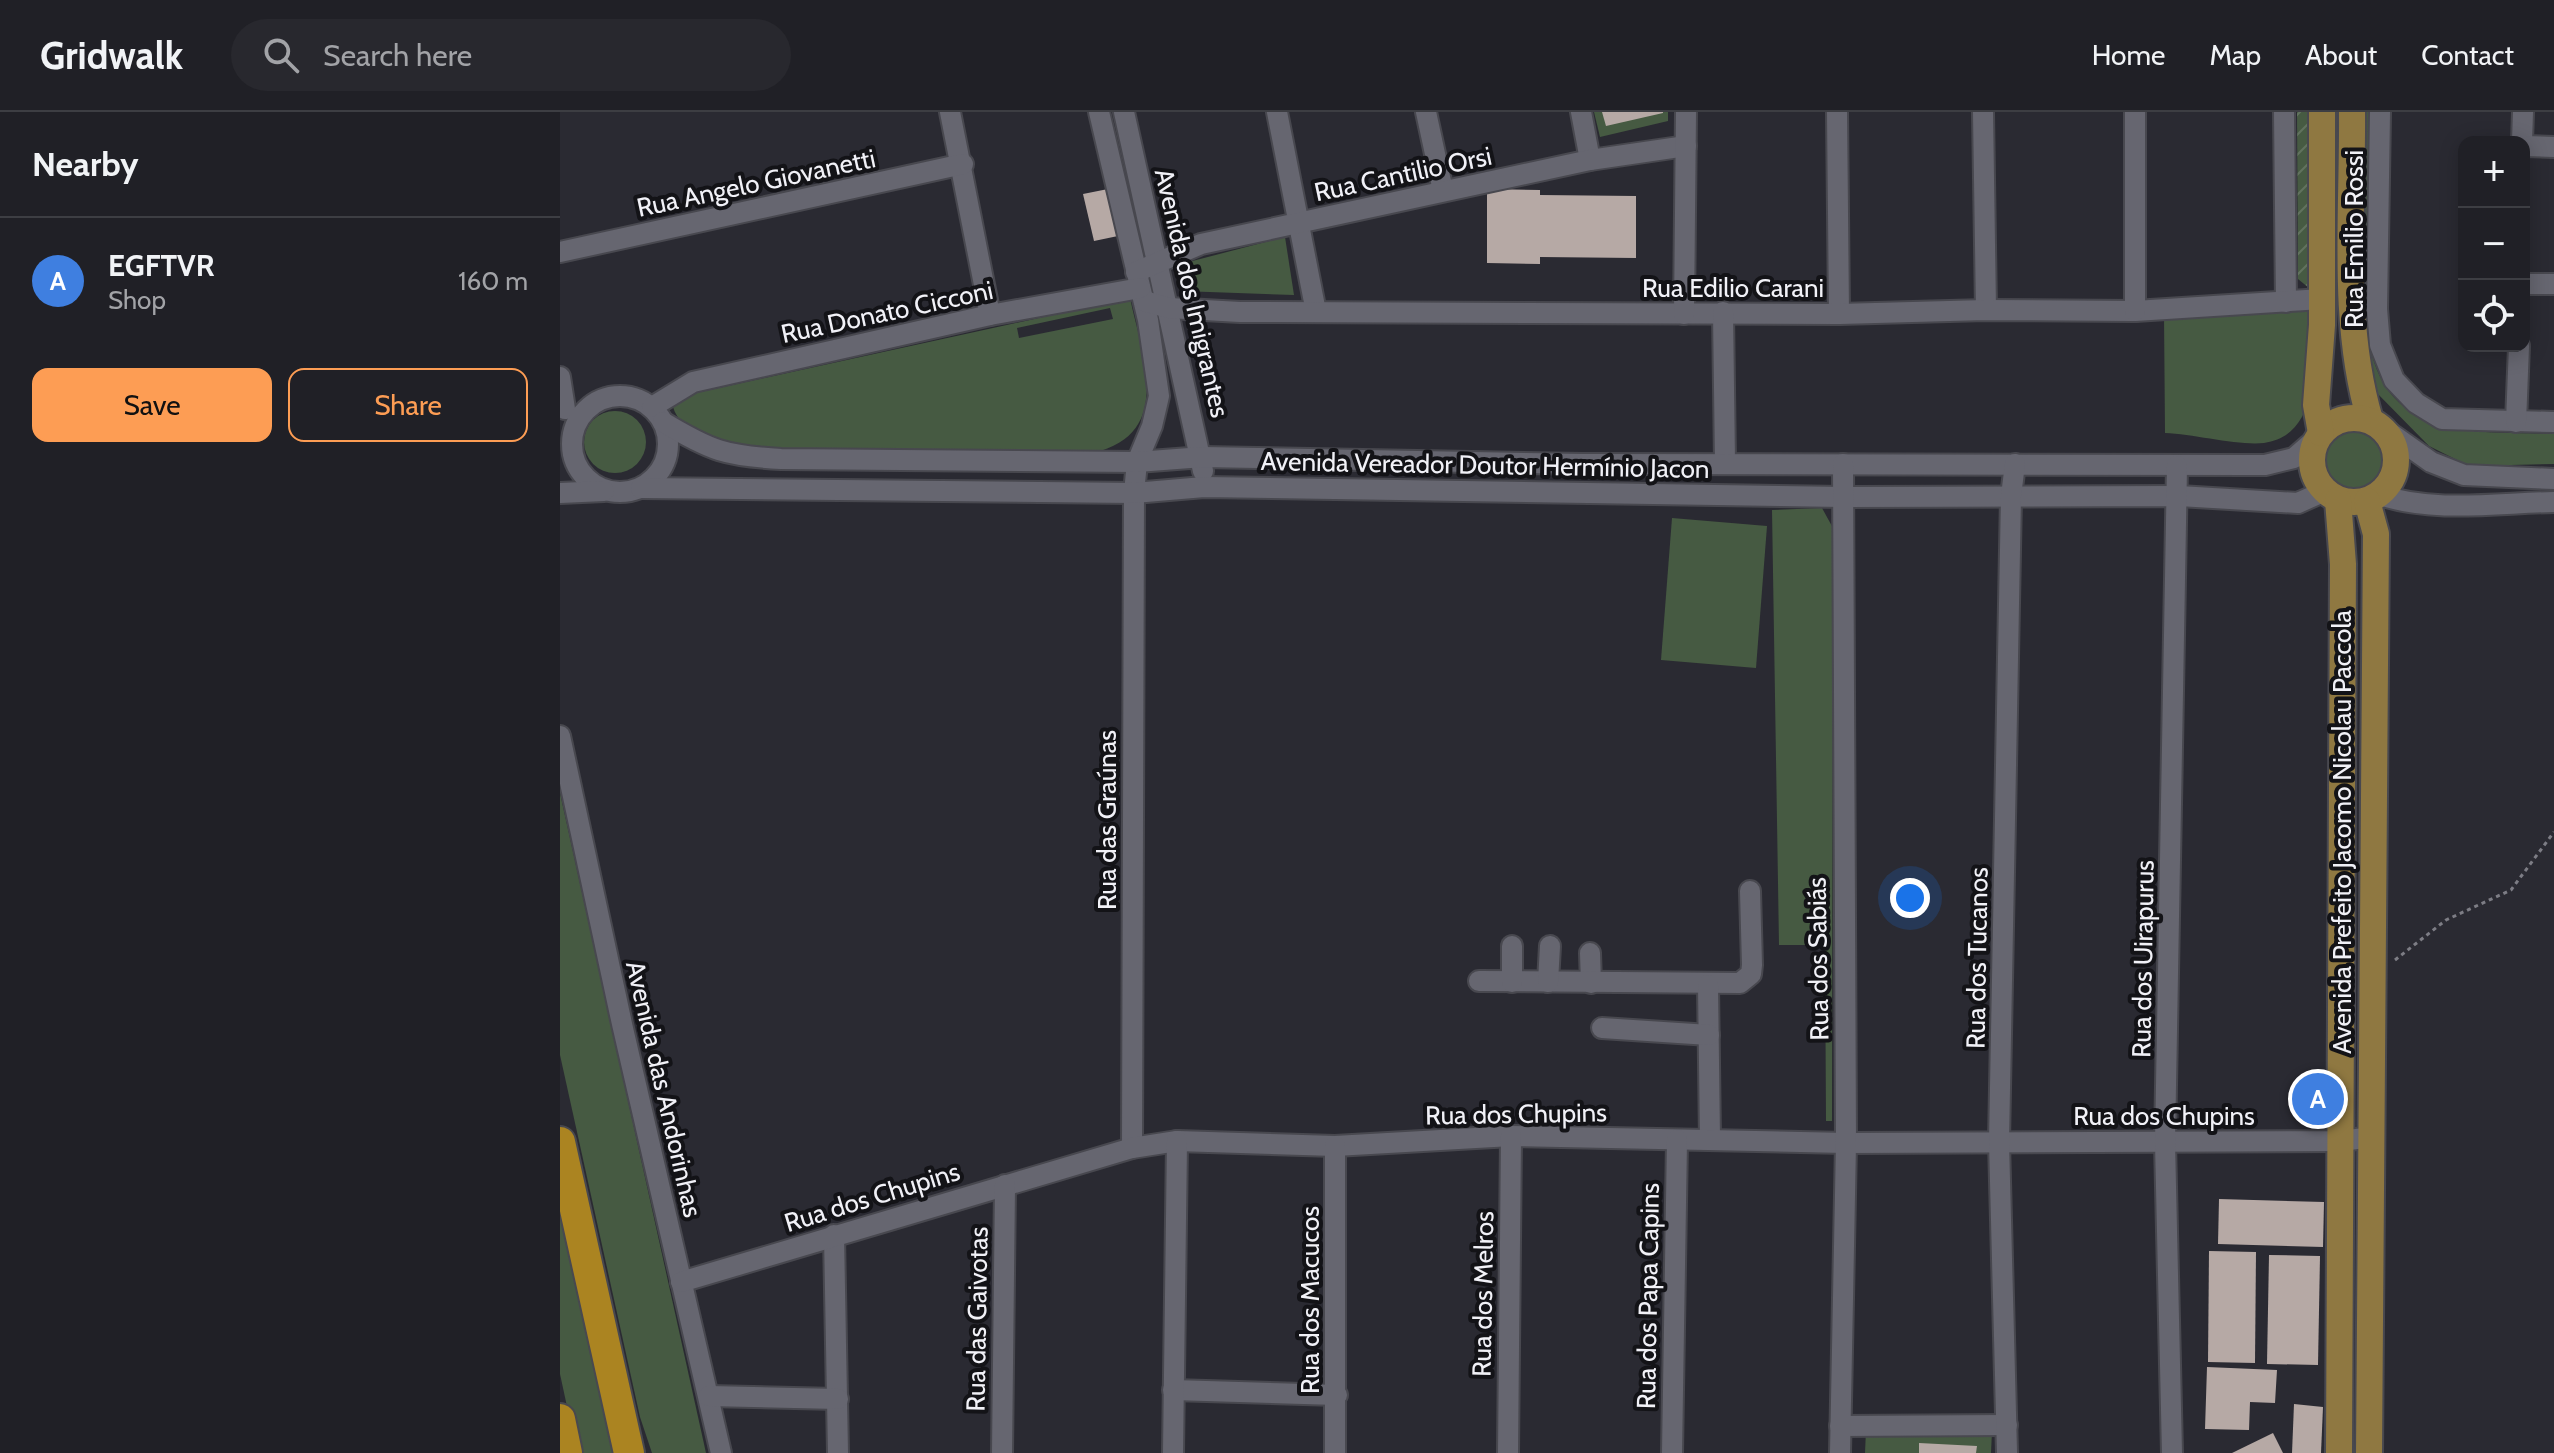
<!DOCTYPE html>
<meta charset="utf-8">
<style>
:root{--surface:#202026;--page:#28282e;--text:#f1f3f6;--muted:#a2a3a7;--line:#3d3e43;--accent:#fd9d54}
body{margin:0;font-family:Cabin,sans-serif;background:var(--page);color:var(--text)}
.controls{position:absolute;right:24px;top:24px;display:grid;overflow:hidden;border-radius:16px;box-shadow:0 4px 20px #0003}
.controls button{width:72px;height:72px;display:grid;place-items:center;padding:0;border:0;border-bottom:2px solid var(--line);background:var(--surface);color:var(--text);font:40px sans-serif}
.you{position:absolute;left:1350px;top:786px;width:28px;height:28px;margin:-20px;border:6px solid #fff;border-radius:50%;background:#1a73e8;box-shadow:0 0 0 12px #1a73e833}
.badge{display:grid;place-items:center;width:52px;height:52px;border-radius:50%;background:var(--accent);color:#fff;font-size:26px;font-weight:700}
.pin{position:absolute;translate:-50% -50%;border:4px solid #fff;box-shadow:0 2px 8px #0006}
.list{margin:0;padding:0;list-style:none}
h2{display:flex;justify-content:space-between;align-items:center;height:104px;margin:0;padding:0 32px;font-size:34px}
h2 small{font-size:26px;font-weight:400;color:var(--muted)}
.list li{display:grid;grid-template-columns:52px 1fr auto;gap:24px;align-items:center;box-sizing:border-box;height:128px;padding:0 32px;border-top:2px solid var(--line)}
.list b{display:block;font-size:30px;white-space:nowrap}
.list p{margin:0;font-size:26px;white-space:nowrap;color:var(--muted)}
.list em{font-size:26px;font-style:normal;color:var(--muted)}
.actions{display:flex;gap:16px;padding:24px 32px}
.actions a{flex:1;padding:18px 0;border:2px solid var(--accent);border-radius:16px;text-align:center;font-size:28px;color:var(--accent)}
.actions .main{background:var(--accent);color:#111}
.icon{flex:none;width:44px;height:44px;fill:none;stroke:currentColor;stroke-width:2;stroke-linecap:round;stroke-linejoin:round}
.map{position:relative;flex:none;width:1994px;height:1341px;overflow:hidden}
header{display:flex;align-items:center;gap:48px;box-sizing:border-box;height:112px;padding:0 40px;background:var(--surface);border-bottom:2px solid var(--line)}
header strong{font-size:38px}
nav{display:flex;gap:44px;margin-inline-start:auto;font-size:28px}
.search{width:560px;height:72px;background:var(--page);display:flex;align-items:center;gap:20px;box-sizing:border-box;padding:0 28px;border-radius:44px;color:var(--muted);font-size:30px}
main{display:flex}
aside{flex:1;background:var(--surface)}
.map>svg:first-child{display:block}
.green{fill:#465a42;fill-rule:evenodd}
.garden{fill:url(#garden-furrows)}
.building{fill:#b6a9a5}
.lines{fill:none;stroke-linecap:round;stroke-linejoin:round}
.minor-casing{stroke:#48484f;stroke-width:24}
.major-casing{stroke:#48484f;stroke-width:30}
.highway-casing{stroke:#48484f;stroke-width:34}
.path{stroke:#7d7d85;stroke-width:3;stroke-dasharray:4 4;stroke-linecap:butt}
.minor{stroke:#666670;stroke-width:20}
.major{stroke:#8f7841;stroke-width:26}
.highway{stroke:#ab8421;stroke-width:30}
.labels{text-anchor:middle;dominant-baseline:central;stroke-width:8;stroke-linejoin:round;paint-order:stroke}
.street-label{font-size:26px;fill:#f1f1f7;stroke:#131317}
</style>
<header>
<strong>Gridwalk</strong>
<div class="search"><svg class="icon" aria-label="search" viewBox="0 0 24 24"><circle cx="10" cy="10" r="6"/><path d="M15 15l6 6"/></svg>Search here</div>
<nav><a>Home</a><a>Map</a><a>About</a><a>Contact</a></nav>
</header>
<main>
<aside>
<h2>Nearby<small></small></h2>
<ul class="list">
<li><span class="badge" style="background:#3f7fe0">A</span><div><b>EGFTVR</b><p>Shop</p></div><em>160 m</em></li>
</ul>
<div class="actions"><a class="main">Save</a><a>Share</a></div>
</aside>
<div class="map">
<svg width="1994" height="1341" viewBox="0 0 1994 1341">
<defs>
<pattern id="garden-furrows" width="10" height="10" patternUnits="userSpaceOnUse" patternTransform="scale(2)"><rect width="10" height="10" fill="#465a42"/><path d="M-1 1l2-2M0 10L10 0M9 11l2-2" fill="none" stroke="#61725e"/></pattern>
</defs>
<rect width="100%" height="100%" fill="#2a2a32"/>
<g class="green">
<polygon points="1034,0 1108,0 1108,9 1040,25"/>
<path d="M1800,0H1812V243C1836,330 1922,319 1994,322V352L1909,354L1869,334L1811,275L1799,234Z"/>
<polygon points="725,125 734,183 621,179 617,153"/>
<path d="M570,186C582,243 615,322 533,341L173,336C151,327 121,321 113,295L122,284ZM550,196L553,207L459,226L457,216Z"/>
<path d="M1755,192C1753,236 1765,323 1704,331C1679,334 1634,322 1605,321L1604,203Z"/>
<circle cx="55" cy="330" r="31"/>
<circle cx="1795" cy="350" r="34"/>
<polygon points="1262,396 1273,416 1272,1009 1266,1009 1265,833 1219,833 1212,398"/>
<polygon points="1112,406 1207,414 1196,556 1101,548"/>
<polygon points="0,681 146,1341 92,1341 80,1305 0,943"/>
<polygon points="0,1096 53,1341 17,1341 0,1262"/>
<polygon points="1306,1318 1432,1319 1431,1341 1305,1341"/>
</g>
<polygon class="garden" points="1737,0 1756,0 1754,173 1749,176 1738,167"/>
<g class="building">
<polygon points="1042,0 1103,0 1103,1 1046,14"/>
<polygon points="548,77 558,124 534,129 523,82"/>
<polygon points="927,77 980,78 980,83 1076,84 1076,146 980,145 980,152 927,151"/>
<polygon points="1659,1087 1764,1090 1763,1135 1658,1132"/>
<polygon points="1649,1139 1696,1140 1695,1251 1648,1250"/>
<polygon points="1709,1143 1760,1144 1758,1253 1707,1252"/>
<polygon points="1647,1255 1717,1258 1715,1291 1690,1290 1689,1318 1645,1317"/>
<polygon points="1734,1292 1763,1295 1761,1341 1732,1341"/>
<polygon points="1713,1321 1723,1341 1672,1341"/>
<polygon points="1359,1331 1417,1334 1416,1341 1359,1341"/>
</g>
<g class="lines">
<g class="minor-casing">
<g id="minor">
<polyline points="390,0 430,203"/>
<polyline points="539,0 588,208 599,284 592,314 577,350 574,381 572,1036"/>
<polyline points="564,0 643,359"/>
<polyline points="717,0 756,200"/>
<polyline points="866,0 883,79"/>
<polyline points="1021,0 1030,48"/>
<polyline points="1277,0 1279,202"/>
<polyline points="1423,0 1426,198"/>
<polyline points="1724,0 1726,190"/>
<polyline points="1820,0 1817,197 1820,233 1834,268 1856,291 1882,307 1994,310"/>
<polyline points="1962,30 1963,0"/>
<polyline points="1964,34 1994,35"/>
<polyline points="0,140 403,52"/>
<polyline points="576,160 641,132 1030,48 1126,34"/>
<polyline points="1964,172 1994,172"/>
<polyline points="584,189 609,196 680,200 1279,202 1426,198 1575,199 1762,187"/>
<polyline points="1575,199 1575,0"/>
<polyline points="1163,200 1165,351"/>
<polyline points="1124,202 1126,0"/>
<polyline points="0,265 5,297"/>
<circle cx="60" cy="332" r="48"/>
<polyline points="92,295 133,270 430,203 580,176"/>
<path d="M103,310C151,339 166,344 221,347L577,350L643,345L1023,352L1705,353L1734,346L1758,325"/>
<polyline points="1956,310 1959,234"/>
<polyline points="1823,316 1871,350 1904,363 1994,367"/>
<polyline points="81,376 574,381 644,375 1284,385 1619,384 1738,391 1765,379"/>
<polyline points="0,381 44,379"/>
<path d="M1820,383C1874,401 1937,391 1994,390"/>
<polyline points="0,624 62,912 161,1341"/>
<polyline points="1030,841 1031,871"/>
<polyline points="919,869 1180,871 1191,862 1192,853 1190,779"/>
<polyline points="952,870 952,834"/>
<polyline points="988,870 990,834"/>
<polyline points="1148,873 1150,1028"/>
<polyline points="1042,916 1149,923"/>
<polyline points="274,1123 278,1341"/>
<polyline points="121,1170 572,1036 617,1029 775,1034 951,1024 1286,1031 1781,1029 1812,1025"/>
<polyline points="613,1278 777,1283"/>
<polyline points="149,1284 278,1287"/>
<polyline points="1280,1314 1447,1313"/>
<polyline points="442,1341 445,1073"/>
<polyline points="613,1341 617,1029"/>
<polyline points="775,1341 775,1034"/>
<polyline points="948,1341 951,1024"/>
<polyline points="1112,1341 1117,1028"/>
<polyline points="1280,1341 1286,1031 1283,352"/>
<polyline points="1447,1341 1439,1030 1451,384 1455,352"/>
<polyline points="1612,1341 1605,1030 1617,354"/>
</g>
</g>
<g class="major-casing">
<g id="major">
<path d="M1792,0C1793,102 1781,210 1810,308"/>
<circle cx="1794" cy="348" r="42"/>
<polyline points="1761,321 1756,293 1762,213 1762,0"/>
<polyline points="1778,388 1783,452 1779,1341"/>
<polyline points="1807,389 1816,422 1809,1341"/>
</g>
</g>
<g class="highway-casing">
<g id="highway">
<polyline points="0,1030 69,1341"/>
<polyline points="0,1307 7,1341"/>
</g>
</g>
<polyline class="path" points="1835,848 1886,808 1951,778 1994,720"/>
<use href="#minor" class="minor"/>
<use href="#major" class="major"/>
<use href="#highway" class="highway"/>
</g>
<g class="labels">
<g class="street-label">
<text transform="translate(843 62) rotate(-12)">Rua Cantilio Orsi</text>
<text transform="translate(196 71) rotate(-12)">Rua Angelo Giovanetti</text>
<text transform="translate(1794 127) rotate(-90)">Rua Emilio Rossi</text>
<text x="1173" y="176">Rua Edilio Carani</text>
<text transform="translate(632 181) rotate(77)">Avenida dos Imigrantes</text>
<text transform="translate(327 200) rotate(-12)">Rua Donato Cicconi</text>
<text transform="translate(925 353) rotate(1)">Avenida Vereador Doutor Hermínio Jacon</text>
<text transform="translate(547 708) rotate(-90)">Rua das Graúnas</text>
<text transform="translate(1782 720) rotate(-90)">Avenida Prefeito Jacomo Nicolau Paccola</text>
<text transform="translate(1417 846) rotate(-89)">Rua dos Tucanos</text>
<text transform="translate(1258 847) rotate(-91)">Rua dos Sabiás</text>
<text transform="translate(1583 847) rotate(-89)">Rua dos Uirapurus</text>
<text transform="translate(104 977) rotate(77)">Avenida das Andorinhas</text>
<text transform="translate(956 1002) rotate(-1)">Rua dos Chupins</text>
<text x="1604" y="1004">Rua dos Chupins</text>
<text transform="translate(312 1085) rotate(-17)">Rua dos Chupins</text>
<text transform="translate(923 1182) rotate(-89)">Rua dos Melros</text>
<text transform="translate(1088 1184) rotate(-89)">Rua dos Papa Capins</text>
<text transform="translate(750 1188) rotate(-90)">Rua dos Macucos</text>
<text transform="translate(417 1207) rotate(-89)">Rua das Gaivotas</text>
</g>
</g>
</svg>
<div class="controls">
<button>+</button>
<button>−</button>
<button><svg class="icon" aria-label="locate" viewBox="0 0 24 24"><circle cx="12" cy="12" r="6"/><path d="M12 2v4M12 18v4M2 12h4M18 12h4"/></svg></button>
</div>
<div class="you"></div>
<div class="pin badge" style="left:1758px;top:987px;background:#3f7fe0">A</div>
</div>
</main>
